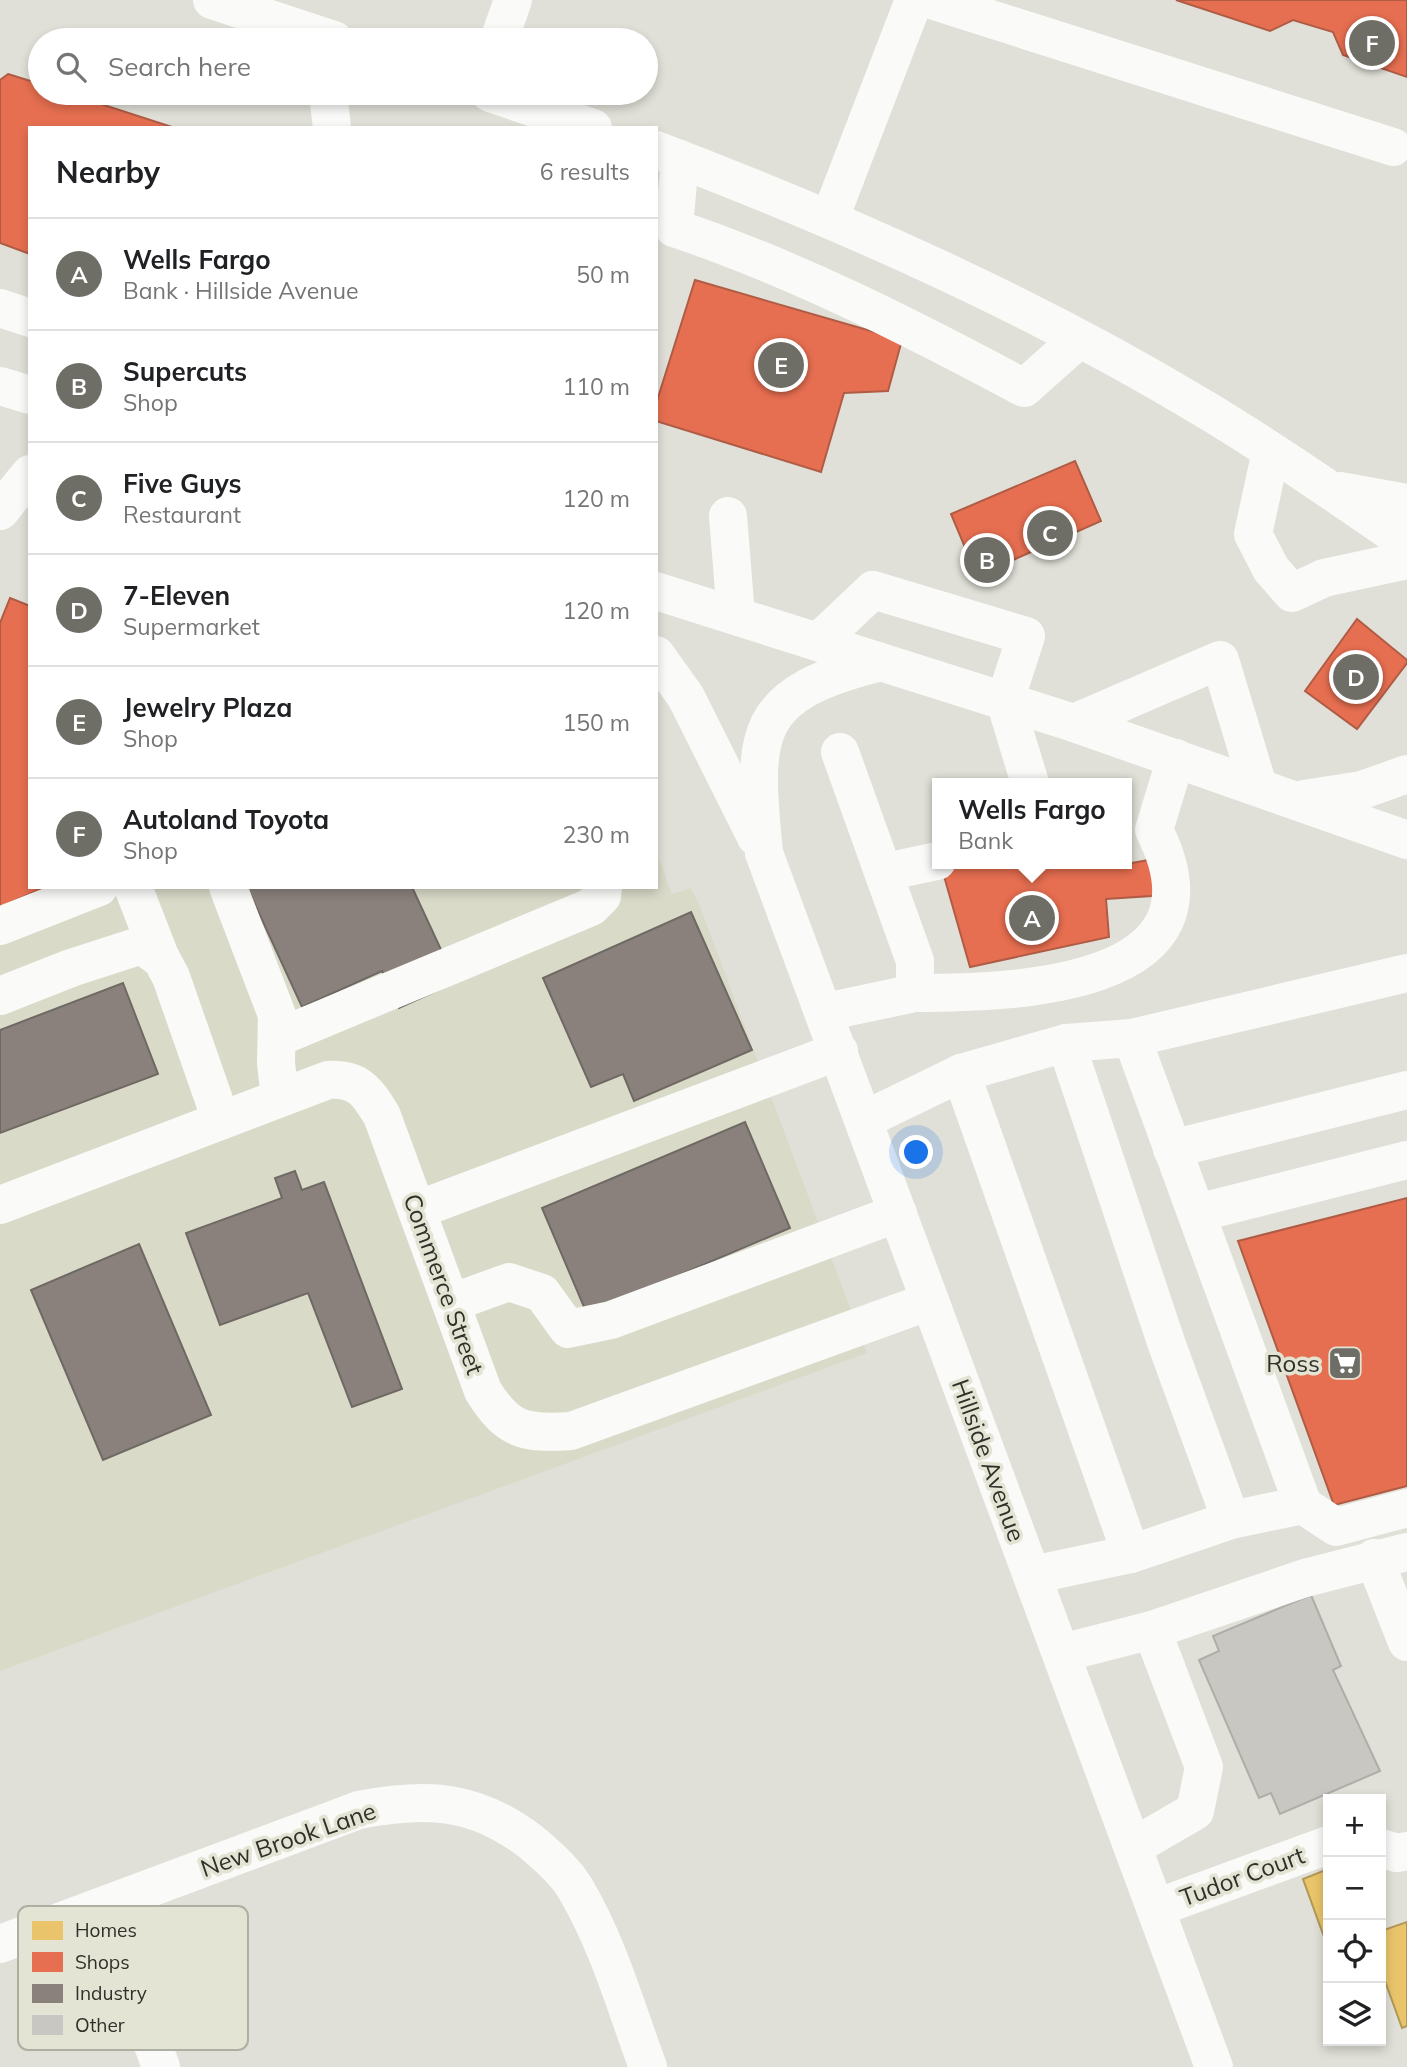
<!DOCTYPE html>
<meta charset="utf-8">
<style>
:root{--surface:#fff;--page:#f2f2f2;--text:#202124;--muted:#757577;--line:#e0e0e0;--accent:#6e6e67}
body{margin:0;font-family:Mulish,sans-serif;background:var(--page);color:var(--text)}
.controls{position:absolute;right:21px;bottom:21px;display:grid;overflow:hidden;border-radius:0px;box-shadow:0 4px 10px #0003}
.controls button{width:63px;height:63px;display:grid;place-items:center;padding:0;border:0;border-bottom:2px solid var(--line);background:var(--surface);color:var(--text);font:35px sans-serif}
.you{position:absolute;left:917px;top:1153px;width:24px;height:24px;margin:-18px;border:5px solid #fff;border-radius:50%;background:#1a73e8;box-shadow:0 0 0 10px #1a73e833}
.badge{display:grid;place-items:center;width:46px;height:46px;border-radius:50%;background:var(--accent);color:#fff;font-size:23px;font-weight:700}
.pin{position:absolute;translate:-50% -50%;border:4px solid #fff;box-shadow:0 2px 7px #0006}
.popup{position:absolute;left:932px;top:778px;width:200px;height:91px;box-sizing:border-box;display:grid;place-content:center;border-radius:0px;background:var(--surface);filter:drop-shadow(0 2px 5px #0005);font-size:23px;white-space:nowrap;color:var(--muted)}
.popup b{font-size:26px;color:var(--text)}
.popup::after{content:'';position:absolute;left:50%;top:100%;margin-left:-14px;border:14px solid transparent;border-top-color:var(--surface)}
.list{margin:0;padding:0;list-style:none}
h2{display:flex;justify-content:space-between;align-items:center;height:91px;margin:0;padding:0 28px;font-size:30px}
h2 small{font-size:23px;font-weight:400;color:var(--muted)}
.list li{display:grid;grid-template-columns:46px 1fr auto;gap:21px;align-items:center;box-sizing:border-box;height:112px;padding:0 28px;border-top:2px solid var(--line)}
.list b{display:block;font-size:26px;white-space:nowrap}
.list p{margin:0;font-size:23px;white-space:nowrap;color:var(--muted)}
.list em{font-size:23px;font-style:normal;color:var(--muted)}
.icon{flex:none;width:38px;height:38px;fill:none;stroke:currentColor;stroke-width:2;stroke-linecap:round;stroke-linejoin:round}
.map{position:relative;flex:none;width:1407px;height:2067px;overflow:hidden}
.search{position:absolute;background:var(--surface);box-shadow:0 4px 10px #0003;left:28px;top:28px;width:630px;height:77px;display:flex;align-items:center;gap:18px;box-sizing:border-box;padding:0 24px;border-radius:38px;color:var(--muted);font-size:26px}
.panel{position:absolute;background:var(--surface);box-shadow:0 4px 10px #0003;left:28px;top:126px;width:630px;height:763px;border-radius:0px}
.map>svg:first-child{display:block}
.built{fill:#dadac9}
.homes{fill:#e9c46a;stroke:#b29857;stroke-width:2}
.shops{fill:#e76f51;stroke:#b05c45;stroke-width:2}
.industry{fill:#8a817c;stroke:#6f6963;stroke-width:2}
.building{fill:#c9c7c1;stroke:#aeada7;stroke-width:2}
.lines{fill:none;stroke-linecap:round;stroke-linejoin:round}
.minor{stroke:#fafaf9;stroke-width:38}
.highway{stroke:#fafaf9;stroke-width:38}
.labels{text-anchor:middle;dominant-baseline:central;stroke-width:7;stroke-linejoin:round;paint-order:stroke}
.street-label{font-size:24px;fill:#30302a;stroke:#e4e4d4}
.poi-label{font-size:24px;fill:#30302a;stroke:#e4e4d4;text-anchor:end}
.key{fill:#e4e4d4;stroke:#aeaea1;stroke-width:2}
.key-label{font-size:19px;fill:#30302a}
</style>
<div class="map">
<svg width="1407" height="2067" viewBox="0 0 1407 2067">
<rect width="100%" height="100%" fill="#e0e0d8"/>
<polygon class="built" points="656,851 672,894 691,888 699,904 867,1353 0,1671 0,933 135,887 656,887"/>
<g class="homes">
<polygon points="1328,1869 1328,1948 1303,1879"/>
<polygon points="1407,1922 1407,2026 1402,2028 1381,1970 1381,1931"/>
</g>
<g class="shops">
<polygon points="1176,0 1407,0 1407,77 1343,55 1333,32 1293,20 1270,31"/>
<polygon points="8,74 40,84 40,93 67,93 175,128 30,128 30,254 0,243 0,80"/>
<polygon points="695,280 902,340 888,391 844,393 821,472 656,421 656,404"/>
<polygon points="1075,461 1101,521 977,576 951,514"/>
<polygon points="10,598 30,606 30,887 45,887 0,907 0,623"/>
<polygon points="1357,619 1407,660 1407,663 1357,729 1305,691"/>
<polygon points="1160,858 1167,895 1106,899 1109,937 970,967 942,869 971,864 1126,864"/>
<polygon points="1407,1198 1407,1486 1334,1505 1238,1241"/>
</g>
<g class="industry">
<polygon points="247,887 412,887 456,982 399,1008 382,971 302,1007"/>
<polygon points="691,912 752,1050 634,1101 623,1074 591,1087 543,978"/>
<polygon points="123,983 158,1074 0,1133 0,1030"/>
<polygon points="745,1122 790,1228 587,1314 542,1208"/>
<polygon points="295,1171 302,1190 324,1182 402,1389 352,1407 308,1293 220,1325 186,1233 282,1198 275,1178"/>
<polygon points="139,1244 211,1415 103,1460 31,1290"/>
</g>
<polygon class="building" points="1311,1595 1341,1666 1333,1670 1380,1771 1280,1814 1271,1793 1259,1798 1199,1660 1219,1651 1213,1636"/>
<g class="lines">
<g class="minor">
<polyline points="931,0 1393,147"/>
<polyline points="499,40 513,0"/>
<polyline points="328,93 332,128"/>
<path d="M680,159L674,228C796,269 910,327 1024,388L1079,339"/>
<polyline points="830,218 914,0"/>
<polyline points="0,308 30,318"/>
<polyline points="1271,451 1253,534 1271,569 1292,593 1324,578 1407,560"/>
<polyline points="0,511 30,474"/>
<polyline points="728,516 736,616"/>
<polyline points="818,642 873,590 1026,636 1005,701 1030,783"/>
<polyline points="1074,723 1220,660 1258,786"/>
<polyline points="764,853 1214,2067"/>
<polyline points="885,872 937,861"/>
<polyline points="133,887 161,959"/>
<polyline points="228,887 277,1015 276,1063 280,1098"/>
<polyline points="0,926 99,887"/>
<path d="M915,993C1014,993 1234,987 1154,830L1176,758"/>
<polyline points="0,996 71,968 142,945 162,960 171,977 221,1120"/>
<polyline points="825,1012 915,993 915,961 840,752"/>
<polyline points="277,1038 591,907 602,896 603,887"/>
<polyline points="1132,1038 1303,1505"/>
<polyline points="1066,1043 1167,1345 1231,1520"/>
<polyline points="961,1073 1131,1554"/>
<polyline points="864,1120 961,1073 1066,1043 1132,1038 1407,973"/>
<polyline points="1172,1149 1407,1090"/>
<path d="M0,1205L328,1080C358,1078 367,1091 382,1116L483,1391C508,1431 524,1434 571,1431L930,1301"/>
<polyline points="417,1210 839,1051"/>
<polyline points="1197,1213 1407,1160"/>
<polyline points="451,1303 509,1282 542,1293 568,1329 611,1320 898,1213"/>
<polyline points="1374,1558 1407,1642"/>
<polyline points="1032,1575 1131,1554 1231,1520 1303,1505 1336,1527 1407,1508"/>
<polyline points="1062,1653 1152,1630 1305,1578 1407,1552"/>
<polyline points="1133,1847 1195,1811 1204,1767 1152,1630"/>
<polyline points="1381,1848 1397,1853 1407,1851"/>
<polyline points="102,1907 161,2067"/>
<polyline points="1156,1908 1328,1845"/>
<path d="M0,1944L359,1810C427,1797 475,1799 531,1842C546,1855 565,1871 575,1888C608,1943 626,2008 648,2067"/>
</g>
<g class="highway">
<polyline points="212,0 334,40"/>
<polyline points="490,93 593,128"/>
<path d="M656,150C845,222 1030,304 1203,408C1273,450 1340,497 1407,543"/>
<polyline points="0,386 30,395"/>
<polyline points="1340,491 1407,503"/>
<polyline points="656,591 1074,723 1407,840"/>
<polyline points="656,655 686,697 756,837"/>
<polyline points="1304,799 1362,790 1407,774"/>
<path d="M764,853C752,732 751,694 881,662"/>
</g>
</g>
<defs>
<g id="supermarket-square" transform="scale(1.75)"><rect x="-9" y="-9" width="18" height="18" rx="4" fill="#6e6e67" stroke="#e4e4d4"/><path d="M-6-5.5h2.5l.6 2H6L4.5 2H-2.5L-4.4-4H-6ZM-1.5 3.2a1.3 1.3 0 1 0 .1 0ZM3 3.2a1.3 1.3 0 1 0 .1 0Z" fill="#fff"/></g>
</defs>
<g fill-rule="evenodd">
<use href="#supermarket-square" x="1345" y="1363"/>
</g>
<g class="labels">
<g class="street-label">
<text transform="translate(444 1284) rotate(70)">Commerce Street</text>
<text transform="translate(989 1460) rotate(70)">Hillside Avenue</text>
<text transform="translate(288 1839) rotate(-19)">New Brook Lane</text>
<text transform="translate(1242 1876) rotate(-20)">Tudor Court</text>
</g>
<g class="poi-label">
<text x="1320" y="1363">Ross</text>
</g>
</g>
<rect x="18" y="1906" width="230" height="144" rx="10" class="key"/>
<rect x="32" y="1921" width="31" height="19" fill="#e9c46a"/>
<rect x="32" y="1952" width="31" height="20" fill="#e76f51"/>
<rect x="32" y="1984" width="31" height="19" fill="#8a817c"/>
<rect x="32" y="2015" width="31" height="20" fill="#c9c7c1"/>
<g class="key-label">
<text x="75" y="1937">Homes</text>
<text x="75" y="1969">Shops</text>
<text x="75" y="2000">Industry</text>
<text x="75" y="2032">Other</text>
</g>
</svg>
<div class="controls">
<button>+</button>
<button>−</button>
<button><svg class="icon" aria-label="locate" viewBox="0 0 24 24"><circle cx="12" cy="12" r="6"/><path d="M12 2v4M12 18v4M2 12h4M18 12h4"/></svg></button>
<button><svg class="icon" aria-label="layers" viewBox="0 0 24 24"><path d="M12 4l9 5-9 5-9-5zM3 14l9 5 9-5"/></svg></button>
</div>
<div class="you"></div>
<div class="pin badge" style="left:1032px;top:918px">A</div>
<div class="popup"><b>Wells Fargo</b>Bank</div>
<div class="pin badge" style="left:987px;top:560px">B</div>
<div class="pin badge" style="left:1050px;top:533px">C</div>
<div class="pin badge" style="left:1356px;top:677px">D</div>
<div class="pin badge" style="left:781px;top:365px">E</div>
<div class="pin badge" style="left:1372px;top:43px">F</div>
<div class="search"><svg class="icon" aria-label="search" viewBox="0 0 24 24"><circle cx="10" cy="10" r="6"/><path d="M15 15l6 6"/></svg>Search here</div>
<section class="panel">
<h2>Nearby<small>6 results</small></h2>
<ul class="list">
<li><span class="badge">A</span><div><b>Wells Fargo</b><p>Bank · Hillside Avenue</p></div><em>50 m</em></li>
<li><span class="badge">B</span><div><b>Supercuts</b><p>Shop</p></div><em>110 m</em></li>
<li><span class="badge">C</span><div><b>Five Guys</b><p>Restaurant</p></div><em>120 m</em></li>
<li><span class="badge">D</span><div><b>7-Eleven</b><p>Supermarket</p></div><em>120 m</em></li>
<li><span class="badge">E</span><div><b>Jewelry Plaza</b><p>Shop</p></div><em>150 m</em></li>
<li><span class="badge">F</span><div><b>Autoland Toyota</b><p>Shop</p></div><em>230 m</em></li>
</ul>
</section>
</div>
